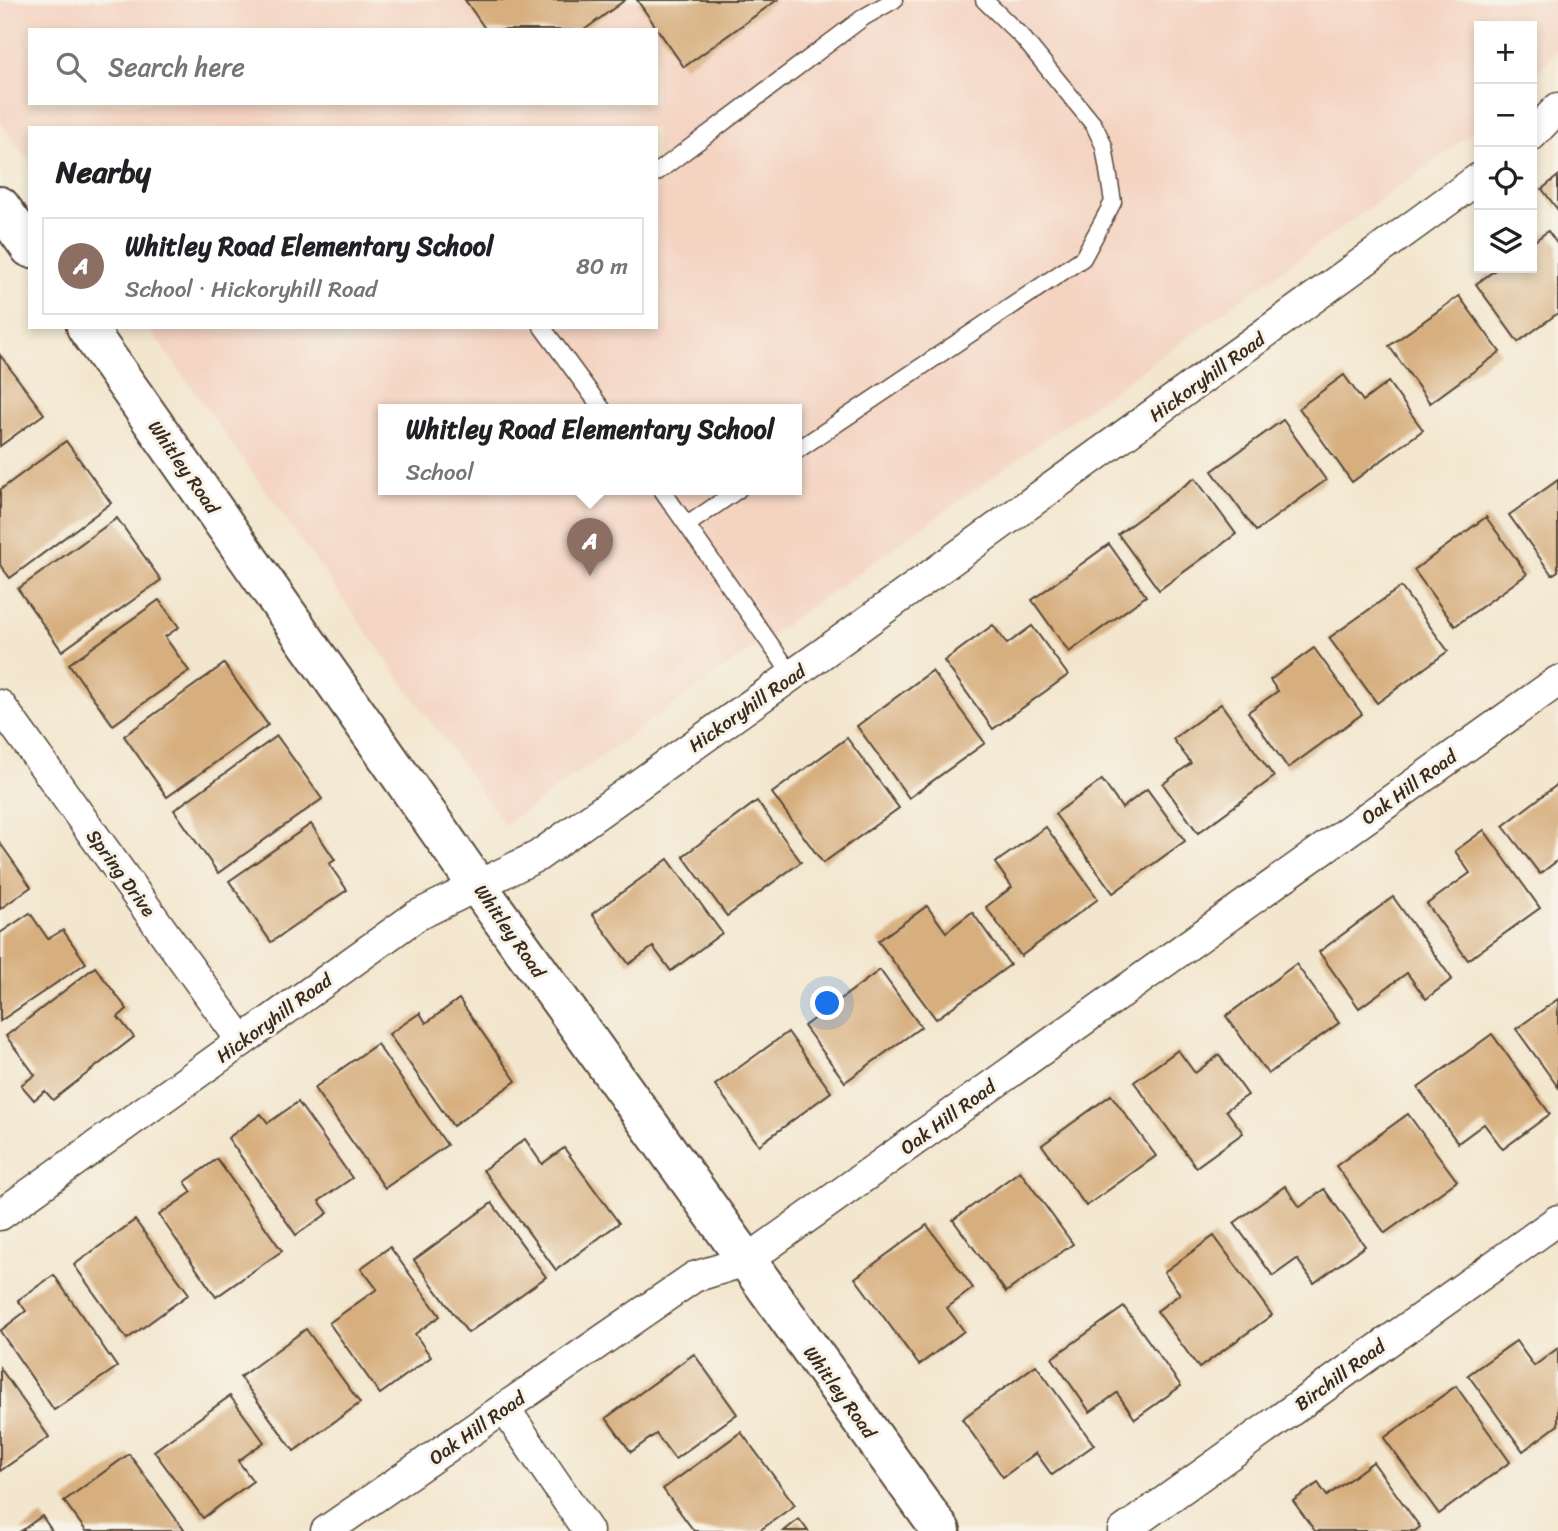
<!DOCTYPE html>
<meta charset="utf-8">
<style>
:root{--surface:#fff;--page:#f2f2f2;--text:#202124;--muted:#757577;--line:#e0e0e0;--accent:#1f6fb2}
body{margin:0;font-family:Sriracha,sans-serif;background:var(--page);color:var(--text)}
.controls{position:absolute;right:21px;top:21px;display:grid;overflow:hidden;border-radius:0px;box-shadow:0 4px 10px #0003}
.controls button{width:63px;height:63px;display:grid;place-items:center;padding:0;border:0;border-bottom:2px solid var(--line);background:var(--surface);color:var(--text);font:35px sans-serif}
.you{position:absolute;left:828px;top:1004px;width:24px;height:24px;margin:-18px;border:5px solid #fff;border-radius:50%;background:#1a73e8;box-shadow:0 0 0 10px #1a73e833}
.badge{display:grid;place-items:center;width:46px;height:46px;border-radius:50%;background:var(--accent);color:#fff;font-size:23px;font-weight:700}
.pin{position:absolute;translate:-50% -58px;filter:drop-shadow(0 2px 4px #0008)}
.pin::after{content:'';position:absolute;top:37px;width:24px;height:21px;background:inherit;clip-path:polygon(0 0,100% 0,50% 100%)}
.popup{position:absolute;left:378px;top:404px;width:424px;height:91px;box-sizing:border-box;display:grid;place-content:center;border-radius:0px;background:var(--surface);filter:drop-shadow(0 2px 5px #0005);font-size:23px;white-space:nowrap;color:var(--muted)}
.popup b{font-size:26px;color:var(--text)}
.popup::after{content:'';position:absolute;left:50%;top:100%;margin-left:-14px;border:14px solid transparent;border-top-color:var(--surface)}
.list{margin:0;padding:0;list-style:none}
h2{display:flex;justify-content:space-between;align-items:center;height:91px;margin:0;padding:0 28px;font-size:30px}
h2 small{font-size:23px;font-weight:400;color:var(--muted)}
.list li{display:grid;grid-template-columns:46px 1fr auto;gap:21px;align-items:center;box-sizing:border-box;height:98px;margin:0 14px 14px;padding:0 14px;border:2px solid var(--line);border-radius:0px}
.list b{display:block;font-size:26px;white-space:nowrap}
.list p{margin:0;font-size:23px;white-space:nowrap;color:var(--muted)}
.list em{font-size:23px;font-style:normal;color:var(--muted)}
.icon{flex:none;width:38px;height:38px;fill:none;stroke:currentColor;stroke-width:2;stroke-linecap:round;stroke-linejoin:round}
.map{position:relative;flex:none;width:1558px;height:1531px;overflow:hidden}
.search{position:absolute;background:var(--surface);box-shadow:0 4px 10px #0003;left:28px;top:28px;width:630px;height:77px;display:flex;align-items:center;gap:18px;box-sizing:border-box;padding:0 24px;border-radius:0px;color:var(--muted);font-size:26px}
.panel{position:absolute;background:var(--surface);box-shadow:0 4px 10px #0003;left:28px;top:126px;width:630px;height:203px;border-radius:0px}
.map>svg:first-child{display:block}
.built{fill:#f4d3c1;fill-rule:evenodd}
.building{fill:#d7af7f}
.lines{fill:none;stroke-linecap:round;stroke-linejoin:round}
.service-casing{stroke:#574638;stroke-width:19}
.minor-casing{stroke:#574638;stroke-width:33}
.tertiary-casing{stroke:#574638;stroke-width:42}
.service{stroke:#fff;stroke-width:16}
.minor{stroke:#fff;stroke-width:30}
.tertiary{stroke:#fff;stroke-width:38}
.labels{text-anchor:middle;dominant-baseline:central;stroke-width:6;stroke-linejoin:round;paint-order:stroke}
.street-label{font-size:19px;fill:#3b2a1e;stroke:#f7f3e8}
</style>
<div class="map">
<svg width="1558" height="1531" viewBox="0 0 1558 1531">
<rect width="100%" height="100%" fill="#f7f3e8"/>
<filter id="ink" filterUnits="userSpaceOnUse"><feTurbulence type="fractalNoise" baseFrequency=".0143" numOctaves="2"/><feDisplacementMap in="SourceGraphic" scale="14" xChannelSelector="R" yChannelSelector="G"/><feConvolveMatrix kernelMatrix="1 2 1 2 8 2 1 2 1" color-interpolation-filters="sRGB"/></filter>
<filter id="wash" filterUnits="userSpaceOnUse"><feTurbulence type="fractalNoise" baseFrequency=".00686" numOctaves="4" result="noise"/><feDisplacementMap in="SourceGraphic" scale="28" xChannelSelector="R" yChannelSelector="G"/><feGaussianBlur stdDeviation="1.57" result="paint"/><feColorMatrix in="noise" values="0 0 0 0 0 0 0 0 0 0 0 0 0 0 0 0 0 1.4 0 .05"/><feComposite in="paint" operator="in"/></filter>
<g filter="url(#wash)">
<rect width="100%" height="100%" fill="#f3e6ce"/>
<path class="built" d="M0,0H1558V46L1542,68L1532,77V26H1479V124L1450,150L505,825L148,327H656V128H30V163L0,122ZM30,30H656V103H30ZM384,410H796V490H384Z"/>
<g id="blocks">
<g class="building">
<polygon points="465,0 625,0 584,30 486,30"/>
<polygon points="637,0 777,0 684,67"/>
<polygon points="1558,176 1558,210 1542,189"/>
<polygon points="1548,231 1558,245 1558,313 1518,342 1476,284 1498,268 1532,268 1532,243"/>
<polygon points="1459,296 1500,352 1430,403 1389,346"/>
<polygon points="0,355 44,414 0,446"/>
<polygon points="1344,375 1363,401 1388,382 1423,430 1352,482 1299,408"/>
<polygon points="1283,420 1326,480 1256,531 1212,471"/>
<polygon points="66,441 111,503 10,578 0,565 0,490"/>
<polygon points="1195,478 1236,534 1159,590 1118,534"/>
<polygon points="1558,480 1558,571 1552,575 1509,515"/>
<polygon points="1486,517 1527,574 1455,626 1414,570"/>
<polygon points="117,518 161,580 62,651 18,589"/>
<polygon points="1109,544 1146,596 1069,652 1032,600"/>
<polygon points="1401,587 1448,651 1377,703 1329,638"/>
<polygon points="159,600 179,627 165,637 189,671 113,725 69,664"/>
<polygon points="993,625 1007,644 1032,626 1068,675 993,729 944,661"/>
<polygon points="1314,648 1362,714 1288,768 1248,712 1278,691 1270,680"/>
<polygon points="224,664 268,725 167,797 124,736"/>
<polygon points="932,671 985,743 909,798 857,726"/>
<polygon points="1221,704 1274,777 1198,833 1163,784 1191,763 1173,739"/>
<polygon points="277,736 322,799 218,873 174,810"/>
<polygon points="847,738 899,808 823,863 772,793"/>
<polygon points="1102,780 1122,808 1147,789 1185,841 1113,893 1055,814"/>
<polygon points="1558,784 1558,860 1540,874 1503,826"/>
<polygon points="757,801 801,862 727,916 683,856"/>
<polygon points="311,824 335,860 329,864 347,890 271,942 229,881"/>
<polygon points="1046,827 1098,899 1021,956 986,907 1012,887 995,863"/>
<polygon points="1484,830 1540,908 1468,960 1427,904 1470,873 1455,851"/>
<polygon points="0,843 31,887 0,909"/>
<polygon points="668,859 722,933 671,971 653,947 629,964 592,914"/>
<polygon points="1393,897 1452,979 1426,999 1407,973 1359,1008 1319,952"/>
<polygon points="927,906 946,932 972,912 1010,965 936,1019 878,941"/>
<polygon points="30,913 48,939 63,930 86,963 0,1021 0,933"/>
<polygon points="1296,964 1339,1023 1268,1074 1226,1016"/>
<polygon points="95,967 127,1009 118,1017 134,1037 53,1100 45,1091 34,1100 21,1085 35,1075 6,1036"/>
<polygon points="880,970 921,1027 845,1082 804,1026"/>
<polygon points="459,999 516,1081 453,1126 389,1034 420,1013 426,1023"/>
<polygon points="1558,999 1558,1087 1516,1029"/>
<polygon points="788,1032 831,1092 759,1145 715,1085"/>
<polygon points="1492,1034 1550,1114 1503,1149 1484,1124 1458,1143 1418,1088"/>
<polygon points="377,1044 447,1145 385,1188 314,1088"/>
<polygon points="1178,1050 1195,1073 1219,1055 1248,1095 1226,1110 1243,1133 1196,1167 1134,1082"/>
<polygon points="1111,1095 1156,1156 1086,1206 1042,1145"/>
<polygon points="298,1102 352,1178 319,1201 328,1213 296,1235 228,1138 261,1114 268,1123"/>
<polygon points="1408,1114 1457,1181 1385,1233 1336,1166"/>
<polygon points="525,1139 542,1164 564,1148 619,1223 556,1270 483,1170"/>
<polygon points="217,1159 282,1251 216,1297 159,1215 192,1192 185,1182"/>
<polygon points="1020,1171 1073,1244 1006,1292 953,1220"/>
<polygon points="1285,1186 1300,1207 1324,1189 1365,1246 1314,1283 1297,1259 1273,1276 1234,1223"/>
<polygon points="492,1203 546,1277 468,1333 414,1260"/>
<polygon points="135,1220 189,1294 127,1339 74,1265"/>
<polygon points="927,1225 973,1288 947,1308 964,1331 919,1365 855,1278"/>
<polygon points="1214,1236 1272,1315 1199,1368 1157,1311 1180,1294 1164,1272"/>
<polygon points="390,1247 440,1316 415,1334 431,1357 380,1394 329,1323 377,1289 361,1268"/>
<polygon points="54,1275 117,1367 54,1410 0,1331 26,1311 18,1300"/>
<polygon points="1124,1307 1181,1386 1135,1419 1117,1393 1090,1412 1052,1358"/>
<polygon points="306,1329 360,1403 294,1451 240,1377"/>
<polygon points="1516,1341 1534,1366 1558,1348 1558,1425 1523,1451 1468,1375"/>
<polygon points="694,1354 737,1414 675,1459 656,1434 631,1452 606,1418"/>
<polygon points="1036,1365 1094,1445 1052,1475 1036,1453 1003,1477 962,1419"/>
<polygon points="0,1368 49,1437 0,1471"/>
<polygon points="1456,1386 1510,1462 1439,1514 1384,1438"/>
<polygon points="230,1396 264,1442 238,1461 253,1481 203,1518 154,1451"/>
<polygon points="741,1432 795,1505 759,1531 694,1531 663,1489"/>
<polygon points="129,1454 184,1530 182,1531 86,1531 64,1501"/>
<polygon points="1373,1462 1420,1527 1415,1531 1315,1531 1293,1501 1318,1483 1327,1496"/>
<polygon points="42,1516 52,1531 21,1531"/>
<polygon points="799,1519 808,1531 784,1531"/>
</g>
</g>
</g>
<g filter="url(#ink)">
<use href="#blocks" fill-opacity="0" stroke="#574638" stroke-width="2"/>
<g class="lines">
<g class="service-casing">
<g id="service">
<polyline points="656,173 864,17 894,0"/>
<polyline points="542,327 603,410"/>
<polyline points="796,451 1083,258 1113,202 1104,146 1094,125 1023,38 984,0"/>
<polyline points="662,490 792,675"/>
<polyline points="687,525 738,490"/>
</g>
</g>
<g class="minor-casing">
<g id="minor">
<polyline points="1532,135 1558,108"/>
<polyline points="0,705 242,1041"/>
<polyline points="0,1215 416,916 538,856 822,654 1479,178"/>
<polyline points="505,1409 588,1531"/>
<polyline points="326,1531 694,1277 746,1261 1558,681"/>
<polyline points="1123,1531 1558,1220"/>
</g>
</g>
<g class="tertiary-casing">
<g id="tertiary">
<polyline points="0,206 30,248"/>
<polyline points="86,327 477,885 941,1531"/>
</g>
</g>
<use href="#service" class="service"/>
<use href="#minor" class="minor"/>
<use href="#tertiary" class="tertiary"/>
</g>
</g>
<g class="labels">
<g class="street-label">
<text transform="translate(1207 377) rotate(-36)">Hickoryhill Road</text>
<text transform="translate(184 467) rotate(55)">Whitley Road</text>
<text transform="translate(747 708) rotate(-35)">Hickoryhill Road</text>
<text transform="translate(1409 787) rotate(-36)">Oak Hill Road</text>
<text transform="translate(121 873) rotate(54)">Spring Drive</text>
<text transform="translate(510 931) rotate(55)">Whitley Road</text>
<text transform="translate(274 1018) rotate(-36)">Hickoryhill Road</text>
<text transform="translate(948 1117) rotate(-36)">Oak Hill Road</text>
<text transform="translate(1340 1375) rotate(-36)">Birchill Road</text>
<text transform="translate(840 1392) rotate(54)">Whitley Road</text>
<text transform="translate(477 1428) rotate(-35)">Oak Hill Road</text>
</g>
</g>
</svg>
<div class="controls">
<button>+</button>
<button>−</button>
<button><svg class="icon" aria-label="locate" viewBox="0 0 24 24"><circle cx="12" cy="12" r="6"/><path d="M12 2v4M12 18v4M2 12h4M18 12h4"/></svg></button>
<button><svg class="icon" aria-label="layers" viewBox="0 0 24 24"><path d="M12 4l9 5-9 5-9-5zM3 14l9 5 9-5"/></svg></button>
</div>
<div class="you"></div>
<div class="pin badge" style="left:590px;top:576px;background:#8d6e63">A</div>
<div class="popup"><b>Whitley Road Elementary School</b>School</div>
<div class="search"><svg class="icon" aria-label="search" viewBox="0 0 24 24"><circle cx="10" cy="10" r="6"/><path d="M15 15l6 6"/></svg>Search here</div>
<section class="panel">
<h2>Nearby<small></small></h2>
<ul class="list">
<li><span class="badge" style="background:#8d6e63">A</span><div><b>Whitley Road Elementary School</b><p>School · Hickoryhill Road</p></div><em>80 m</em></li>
</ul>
</section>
</div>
